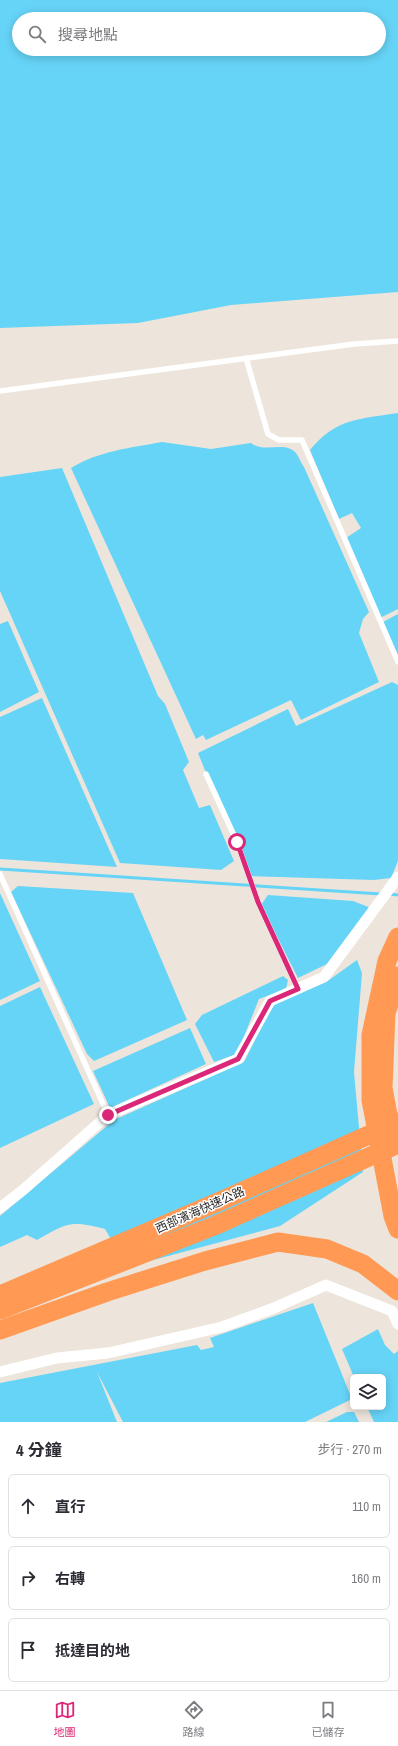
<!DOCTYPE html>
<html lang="zh-TW">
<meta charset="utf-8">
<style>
:root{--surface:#fff;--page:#f7f7f7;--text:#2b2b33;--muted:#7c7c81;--line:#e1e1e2;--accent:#db2777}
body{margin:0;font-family:"Archivo Narrow","Noto Sans TC",sans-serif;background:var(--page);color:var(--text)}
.controls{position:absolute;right:12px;bottom:12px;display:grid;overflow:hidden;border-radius:6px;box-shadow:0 2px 10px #0003}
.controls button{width:36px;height:36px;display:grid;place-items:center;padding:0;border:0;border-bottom:1px solid var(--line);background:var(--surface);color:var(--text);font:20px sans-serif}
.stop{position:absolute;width:12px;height:12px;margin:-9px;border:3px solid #db2777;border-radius:50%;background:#fff}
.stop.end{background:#db2777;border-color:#fff;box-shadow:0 1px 4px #0008}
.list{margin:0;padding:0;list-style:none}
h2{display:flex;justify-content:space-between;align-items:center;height:52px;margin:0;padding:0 16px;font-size:17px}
h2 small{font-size:13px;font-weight:400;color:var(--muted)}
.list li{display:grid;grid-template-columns:26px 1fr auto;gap:12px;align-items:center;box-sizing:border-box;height:64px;margin:0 8px 8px;padding:0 8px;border:1px solid var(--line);border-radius:6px}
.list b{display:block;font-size:15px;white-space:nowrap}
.list em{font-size:13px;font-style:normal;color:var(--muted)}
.icon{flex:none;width:22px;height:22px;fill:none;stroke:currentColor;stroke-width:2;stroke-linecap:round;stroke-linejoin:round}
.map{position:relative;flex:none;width:398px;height:1422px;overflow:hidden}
.search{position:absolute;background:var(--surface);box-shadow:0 2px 10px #0003;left:12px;right:12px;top:12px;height:44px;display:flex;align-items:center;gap:10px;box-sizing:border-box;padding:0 14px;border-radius:22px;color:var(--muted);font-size:15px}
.sheet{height:268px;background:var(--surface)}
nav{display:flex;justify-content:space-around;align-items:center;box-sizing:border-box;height:56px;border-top:1px solid var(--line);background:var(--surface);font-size:11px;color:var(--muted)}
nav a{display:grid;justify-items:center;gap:2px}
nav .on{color:var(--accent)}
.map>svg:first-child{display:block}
.water{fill:#66d4f7;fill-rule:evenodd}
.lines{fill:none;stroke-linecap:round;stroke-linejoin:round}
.stream{stroke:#66d4f7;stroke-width:3}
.lane{stroke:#fff;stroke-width:5.5}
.street{stroke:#fff;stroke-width:11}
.highway{stroke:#ff9954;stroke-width:19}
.route{stroke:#db2777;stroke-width:5}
.labels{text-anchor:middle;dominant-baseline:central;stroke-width:3;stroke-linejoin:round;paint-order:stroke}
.street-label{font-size:12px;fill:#2a2a2a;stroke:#fff}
</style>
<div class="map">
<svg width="398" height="1422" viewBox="0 0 398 1422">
<rect width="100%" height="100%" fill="#ede5db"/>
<g class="water">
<path d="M0,0H398V292L231,305L138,323L0,328ZM19,19H379V49H19Z"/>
<path d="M398,413V609L380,618L346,538L361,528L352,513L339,519L310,450C336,418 360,419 398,413Z"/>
<path d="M162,442L211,449L251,443C265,454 284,440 296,453C299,457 301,463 304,467L369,612L363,619L359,633L379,682L301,720L291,700L206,740L203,735L196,739L71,468C99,451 129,448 162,442Z"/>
<polygon points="62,468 158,696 165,704 189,762 183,770 199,808 210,805 234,861 221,870 120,863 0,591 0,477"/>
<polygon points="398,614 398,661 383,622"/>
<polygon points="8,621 39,692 0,712 0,624"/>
<polygon points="392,682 398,685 398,861 391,878 374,880 248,876 198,753 288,709 296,726"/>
<polygon points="42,698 117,867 0,859 0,717"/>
<polygon points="18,886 133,893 187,1020 94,1061 87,1054 11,892"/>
<polygon points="0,893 40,981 0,1000"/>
<polygon points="268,895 353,901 371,908 327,964 298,978 261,905"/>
<path d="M357,960L362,973L354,1072L363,1172L280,1226L127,1267L105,1229C70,1220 67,1223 37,1240L27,1235L0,1247V1216L114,1120L244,1062L273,1004L329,980Z"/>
<polygon points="283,976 288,980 286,989 259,999 237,1054 214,1062 195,1024 202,1015"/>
<polygon points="40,987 94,1104 0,1148 0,1006"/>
<polygon points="190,1028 206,1064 110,1108 93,1071"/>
<polygon points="313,1303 352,1399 305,1422 123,1422 97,1372 117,1422 0,1422 0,1383 197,1345 201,1350 214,1347 210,1338"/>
<polygon points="378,1329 385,1345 394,1354 398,1351 398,1422 374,1422 367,1407 383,1407 383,1377 354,1377 342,1349"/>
<polygon points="347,1412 354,1412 359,1422 326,1422"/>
</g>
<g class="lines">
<g class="stream">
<polyline points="0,869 381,894"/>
<polyline points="389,894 398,895"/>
</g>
<g class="lane">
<polyline points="246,358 268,434 279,440 302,440 398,662"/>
<polyline points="0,391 354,344 398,341"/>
<polyline points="206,774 237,842 258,902 298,989"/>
<polyline points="0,874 108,1115"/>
</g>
<g class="street">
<polyline points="0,1208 23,1190 108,1115 238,1059 270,1001 324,977 398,877"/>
<polyline points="0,1372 57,1358 108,1353 222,1327 274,1308 326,1285 392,1311 398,1324"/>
</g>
<g class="highway">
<polyline points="398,937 387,961 371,1035 371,1100 393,1216 398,1229"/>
<polyline points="392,1137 383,1088 386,1013 398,976"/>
<polyline points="0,1295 225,1199 398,1122"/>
<polyline points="0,1310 214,1226 398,1144"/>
<polyline points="0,1330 107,1292 205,1261 278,1242 327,1249 363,1264 398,1291"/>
</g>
</g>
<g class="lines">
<polyline class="route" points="108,1115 238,1059 270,1001 298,989 258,902 237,842"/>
</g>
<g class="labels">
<g class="street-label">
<text transform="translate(200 1210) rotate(-24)">西部濱海快速公路</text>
</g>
</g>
</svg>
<div class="controls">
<button><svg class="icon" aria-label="layers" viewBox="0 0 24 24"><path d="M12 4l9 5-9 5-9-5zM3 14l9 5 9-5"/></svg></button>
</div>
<div class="stop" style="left:237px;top:842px"></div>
<div class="stop end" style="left:108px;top:1115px"></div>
<div class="search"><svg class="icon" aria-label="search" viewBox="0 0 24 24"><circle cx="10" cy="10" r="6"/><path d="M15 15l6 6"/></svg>搜尋地點</div>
</div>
<section class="sheet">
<h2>4 分鐘<small>步行 · 270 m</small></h2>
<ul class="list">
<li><svg class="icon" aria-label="ahead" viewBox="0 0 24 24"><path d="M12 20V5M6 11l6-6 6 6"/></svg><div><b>直行</b></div><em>110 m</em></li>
<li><svg class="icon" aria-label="right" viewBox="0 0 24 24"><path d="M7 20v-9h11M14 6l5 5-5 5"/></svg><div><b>右轉</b></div><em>160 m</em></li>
<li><svg class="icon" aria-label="arrive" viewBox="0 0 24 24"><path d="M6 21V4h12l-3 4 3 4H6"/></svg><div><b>抵達目的地</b></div></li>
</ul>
</section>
<nav>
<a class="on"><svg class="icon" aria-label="map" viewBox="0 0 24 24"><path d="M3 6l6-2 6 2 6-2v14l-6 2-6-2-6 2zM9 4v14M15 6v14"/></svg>地圖</a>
<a><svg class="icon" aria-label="directions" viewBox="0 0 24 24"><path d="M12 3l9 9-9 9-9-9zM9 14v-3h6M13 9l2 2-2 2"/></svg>路線</a>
<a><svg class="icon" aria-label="saved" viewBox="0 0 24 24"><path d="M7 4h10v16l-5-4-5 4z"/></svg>已儲存</a>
</nav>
